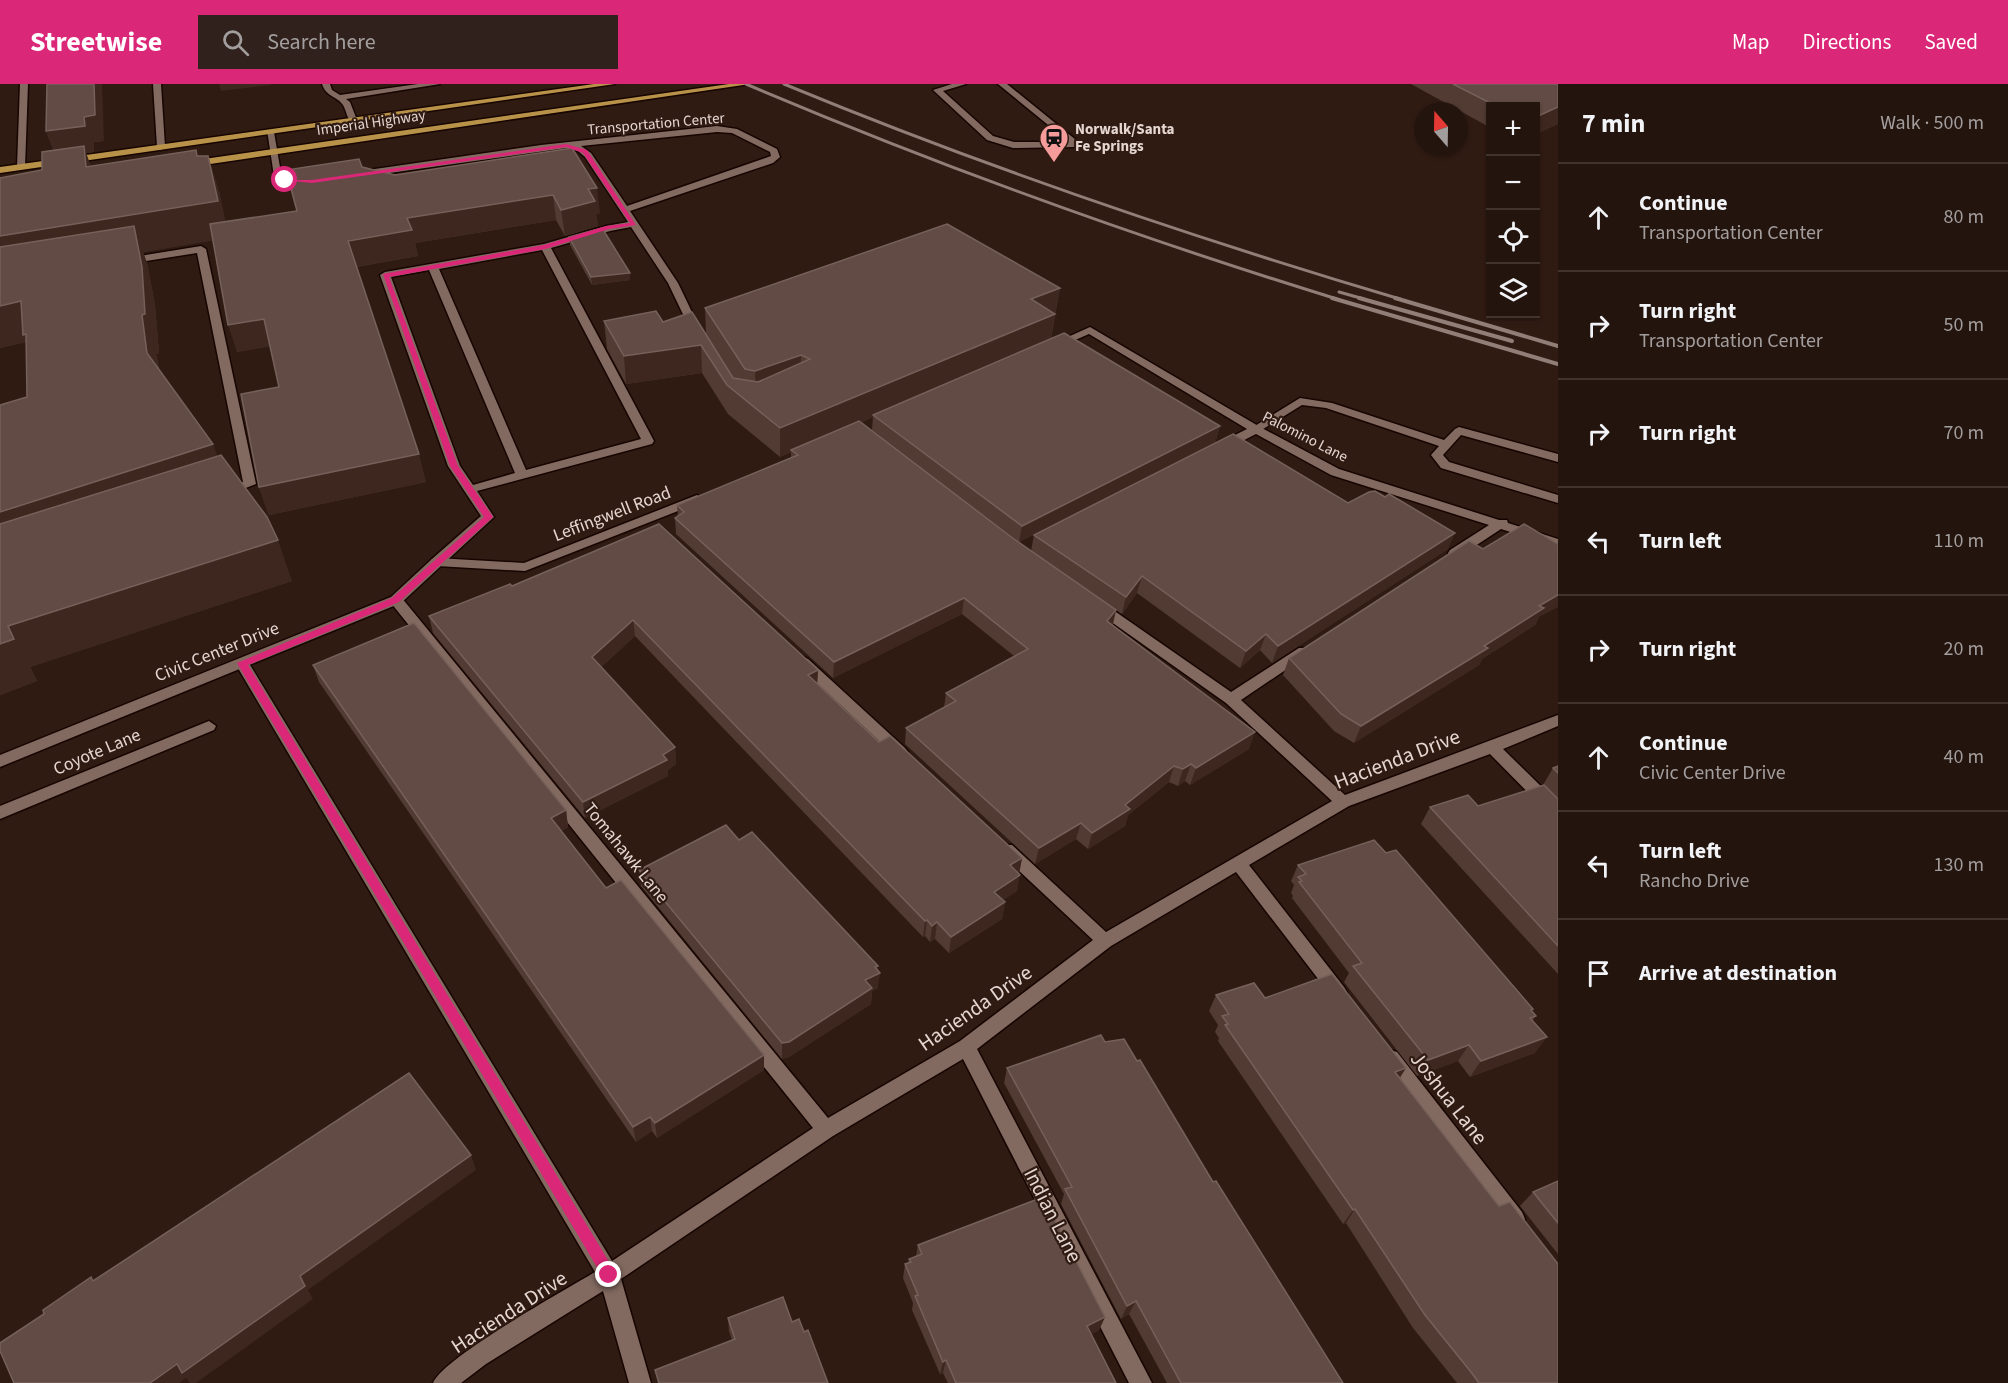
<!DOCTYPE html>
<meta charset="utf-8">
<style>
:root{--surface:#24140e;--page:#30211c;--text:#f1f3f6;--muted:#a39e9e;--line:#41332e;--accent:#db2777}
body{margin:0;font-family:"Source Sans 3",sans-serif;background:var(--page);color:var(--text)}
.controls{position:absolute;right:18px;top:18px;display:grid;overflow:hidden;border-radius:0px;box-shadow:0 2px 4px #0004}
.controls button{width:54px;height:54px;display:grid;place-items:center;padding:0;border:0;border-bottom:2px solid var(--line);background:var(--surface);color:var(--text);font:30px sans-serif}
.compass{position:absolute;left:1414px;top:18px;width:54px;height:54px;border-radius:50%;background:var(--surface);box-shadow:0 2px 4px #0004;rotate:340deg}
.stop{position:absolute;width:18px;height:18px;margin:-14px;border:4px solid #db2777;border-radius:50%;background:#fff}
.stop.end{background:#db2777;border-color:#fff;box-shadow:0 2px 6px #0008}
.list{margin:0;padding:0;list-style:none}
h2{display:flex;justify-content:space-between;align-items:center;height:78px;margin:0;padding:0 24px;font-size:26px}
h2 small{font-size:20px;font-weight:400;color:var(--muted)}
.list li{display:grid;grid-template-columns:39px 1fr auto;gap:18px;align-items:center;box-sizing:border-box;height:108px;padding:0 24px;border-top:2px solid var(--line)}
.list b{display:block;font-size:22px;white-space:nowrap}
.list p{margin:0;font-size:20px;white-space:nowrap;color:var(--muted)}
.list em{font-size:20px;font-style:normal;color:var(--muted)}
.icon{flex:none;width:33px;height:33px;fill:none;stroke:currentColor;stroke-width:2;stroke-linecap:round;stroke-linejoin:round}
.map{position:relative;flex:none;width:1558px;height:1299px;overflow:hidden}
header{display:flex;align-items:center;gap:36px;box-sizing:border-box;height:84px;padding:0 30px;background:var(--accent);color:#fff}
header strong{font-size:28px}
nav{display:flex;gap:33px;margin-inline-start:auto;font-size:21px}
.search{width:420px;height:54px;background:var(--page);display:flex;align-items:center;gap:15px;box-sizing:border-box;padding:0 21px;border-radius:0px;color:var(--muted);font-size:22px}
main{display:flex}
aside{flex:1;background:var(--surface)}
.map>svg:first-child{display:block}
.lines{fill:none;stroke-linecap:round;stroke-linejoin:round}
.lane-casing{stroke:#170501;stroke-width:3}
.street-casing{stroke:#170501;stroke-width:3}
.secondary-casing{stroke:#170501;stroke-width:3}
.primary-casing{stroke:#170501;stroke-width:3}
.lane{fill:#836a60;fill-rule:evenodd}
.street{fill:#836a60;fill-rule:evenodd}
.secondary{fill:#836a60;fill-rule:evenodd}
.primary{fill:#b99249;fill-rule:evenodd}
.rail-far1{stroke:#907e77;stroke-width:3}
.rail{stroke:#907e77;stroke-width:4}
.wall{fill:#513b33;fill-rule:evenodd}
.shaded-wall{fill:#3d271f}
.building{fill:#614b44;stroke:#76615a;stroke-width:1.5}
.route{fill:#db2777}
.labels{text-anchor:middle;dominant-baseline:central;stroke-width:4.5;stroke-linejoin:round;paint-order:stroke}
.far-street-label{font-size:15px;fill:#e5d6d1;stroke:#301b13}
.far-poi-label{font-size:15px;font-weight:bold;fill:#e5d6d1;stroke:#301b13;text-anchor:start}
.street-label{font-size:18px;fill:#e5d6d1;stroke:#301b13}
.near-street-label{font-size:21px;fill:#e5d6d1;stroke:#301b13}
</style>
<header>
<strong>Streetwise</strong>
<div class="search"><svg class="icon" aria-label="search" viewBox="0 0 24 24"><circle cx="10" cy="10" r="6"/><path d="M15 15l6 6"/></svg>Search here</div>
<nav><a>Map</a><a>Directions</a><a>Saved</a></nav>
</header>
<main>
<div class="map">
<svg width="1558" height="1299" viewBox="0 0 1558 1299">
<rect width="100%" height="100%" fill="#301b13"/>
<g class="lines">
<g class="lane-casing">
<g id="lane">
<polygon points="20,0 28,0 25,83 21,86 17,83"/>
<polygon points="153,0 161,0 165,63 161,66 157,63"/>
<path d="M322,0H330L332,6L340,11L418,0H440L346,15L350,18L357,36L353,39C346,34 347,28 343,21C337,12 326,13 322,0Z"/>
<polygon points="952,0 966,0 943,7 993,52 1014,58 1069,58 998,0 1007,0 1081,60 1077,63 1013,64 987,56 933,6"/>
<path d="M717,42L737,45L777,65L780,73L773,79L630,127L678,199L701,247L700,249L691,247L668,199L631,143L610,147L551,164L654,357L652,360L477,407L494,433L442,481H432L430,478L432,475L481,432L448,382L380,191L385,188L544,160L606,142L628,138L585,73L578,67L566,64L361,93L356,90L361,87L541,61ZM717,48L732,49L770,68L771,72L627,122L591,69L581,62ZM542,166L641,355L526,386L439,185ZM429,186L515,389L473,401L460,382L391,193Z"/>
<polygon points="267,46 274,48 281,89 287,93 310,96 310,100 285,99 274,92"/>
<polygon points="201,162 206,165 256,400 225,412 219,408 221,405 243,398 197,169 127,180 122,177 127,174"/>
<polygon points="1300,314 1332,319 1444,356 1455,345 1459,343 1558,370 1558,378 1461,351 1443,371 1449,378 1558,411 1558,419 1441,384 1431,371 1439,362 1326,324 1302,321 1260,347 1256,349 1250,345"/>
</g>
</g>
<g class="street-casing">
<g id="street">
<polygon points="1090,243 1260,343 1339,385 1499,436 1507,436 1508,439 1558,455 1558,463 1501,445 1460,472 1450,472 1448,469 1450,466 1489,441 1331,391 1256,350 1225,366 1217,366 1217,360 1247,345 1089,250 1059,263 1050,261"/>
<polygon points="697,411 703,415 701,418 525,487 437,482 430,478 437,474 524,479"/>
<path d="M396,512L401,513L828,1034L960,957L1093,856L1000,769L998,765L1000,761H1012L1106,848L1332,717L1226,619L1093,525L1091,522L1093,519H1103L1231,608L1299,564H1309L1311,567L1309,570L1241,616L1345,711L1558,631V642L1503,665L1558,719V735L1552,733L1490,670L1349,722L1249,781L1344,903L1347,908L1344,913L1338,916L1332,913L1236,788L1111,862L977,965L1152,1299H1129L963,975L833,1052L621,1195L651,1299H629L603,1207L486,1280L461,1299H433C444,1273 565,1206 595,1188L235,579L237,576H247L612,1177L813,1044L391,519L389,516Z"/>
<polygon points="803,573 808,575 905,664 908,668 905,672 895,672 798,581 796,578"/>
<polygon points="209,637 216,642 214,646 0,735 0,722"/>
<polygon points="1390,966 1397,968 1522,1128 1525,1135 1522,1142 1515,1145 1508,1142 1383,980 1381,974 1383,968"/>
</g>
</g>
<g class="secondary-casing">
<polygon id="secondary" points="437,474 442,475 444,478 442,481 401,519 0,683 0,671 391,513 432,475"/>
</g>
<g class="primary-casing">
<g id="primary">
<polygon points="594,0 615,0 0,89 0,83"/>
<polygon points="729,0 750,0 190,83 186,80 190,77"/>
</g>
</g>
<use href="#lane" class="lane"/>
<use href="#street" class="street"/>
<use href="#secondary" class="secondary"/>
<use href="#primary" class="primary"/>
<g class="rail-far1">
<path d="M746,0C939,82 1136,153 1337,215"/>
<path d="M784,0C985,83 1191,153 1400,215"/>
<polyline points="1339,208 1364,215"/>
</g>
<g class="rail">
<polyline points="1332,214 1558,280"/>
<polyline points="1359,214 1512,257"/>
<polyline points="1395,214 1558,262"/>
</g>
</g>
<g class="wall">
<polygon points="1411,0 1558,0 1558,40 1536,50 1536,22 1491,22 1491,44"/>
<polygon points="46,47 104,57 94,58 94,68 86,69 91,83 198,72 219,107 225,138 297,127 362,83 395,91 572,64 600,129 596,130 598,142 565,152 556,136 415,159 418,172 356,183 426,398 269,431 259,403 279,303 270,262 237,268 213,156 143,168 147,179 155,221 159,269 156,270 159,285 217,372 292,497 30,583 37,597 0,611 0,321 27,313 26,258 0,264 42,86 54,67"/>
<polygon points="569,153 630,189 630,196 592,201 570,161"/>
<path d="M1060,204L1051,254L1220,342L1215,359L1019,458L882,354L1014,455L1031,467L1034,451L1348,419L1448,465L1272,579L1260,566L1240,584L1137,509L1122,530L1116,526L1113,541L1249,665L1190,701L1185,697L1178,702L1169,698L1128,731L1125,742L1088,765L1076,755L1035,780L905,660L906,644L944,624L946,609L1014,572L962,530L833,594L676,450L675,434L678,432L677,421L791,374V368L780,373L728,330L702,289L626,300L607,265L604,237L663,238L706,250L705,224ZM873,333L872,346L862,338Z"/>
<polygon points="512,502 818,586 817,600 879,658 1022,774 1019,790 1017,807 1003,816 1005,818 1002,835 949,869 935,855 930,858 925,852 923,853 635,552 601,583 675,663 676,680 668,686 668,692 585,734 433,549 429,532"/>
<polygon points="1539,533 1535,541 1482,575 1479,581 1354,659 1334,647 1283,591 1289,574"/>
<polygon points="313,581 566,726 568,743 561,747 606,804 764,971 764,986 657,1054 652,1047 636,1058 319,598"/>
<polygon points="1558,682 1558,890 1421,740 1430,723 1478,722 1543,701 1553,684"/>
<polygon points="739,756 878,886 878,904 872,907 871,920 789,973 782,975 641,802 639,786"/>
<polygon points="1386,769 1536,932 1533,936 1535,969 1470,993 1458,977 1417,992 1344,898 1349,889 1292,814 1293,812 1291,809 1294,801 1291,797 1298,781"/>
<polygon points="1216,911 1265,914 1400,993 1558,1299 1457,1299 1413,1244 1346,1139 1343,1140 1218,957 1219,954 1215,948 1218,941 1209,927"/>
<polygon points="1105,958 1213,1098 1343,1299 1167,1299 1129,1230 1121,1235 1061,1120 1064,1110 1004,999 1007,984"/>
<polygon points="1558,1097 1558,1170 1520,1122 1533,1108"/>
<polygon points="918,1161 1105,1233 1099,1246 1091,1250 1116,1299 948,1299 943,1289 940,1290 912,1226 913,1219 903,1194 905,1180 908,1179 909,1175 916,1172"/>
<polygon points="728,1234 792,1238 804,1248 828,1299 658,1299 655,1286 732,1256 729,1247"/>
</g>
<g class="shaded-wall">
<polygon points="94,0 102,0 104,57 94,58 94,68 86,69 97,98 86,83 56,73 46,47 84,33"/>
<polygon points="219,0 271,0 271,1 221,7"/>
<polygon points="1558,23 1558,40 1536,50 1536,33"/>
<polygon points="208,72 219,107 229,154 143,168 147,179 155,221 159,269 156,270 162,309 0,193 0,152"/>
<polygon points="597,104 600,129 596,130 598,142 565,152 561,126 588,105"/>
<polygon points="553,111 556,136 415,159 418,172 354,183 348,157 407,134"/>
<polygon points="630,189 630,196 592,201 591,193"/>
<polygon points="1060,204 1050,257 873,331 873,333 793,367 791,366 791,368 780,373 780,344 1031,215"/>
<polygon points="21,217 27,258 0,264 0,222"/>
<polygon points="264,235 272,262 237,268 228,241"/>
<polygon points="701,261 702,289 626,300 624,272"/>
<polygon points="801,271 800,299 756,316 755,287"/>
<polygon points="1220,342 1215,359 1019,458 1022,442"/>
<polygon points="213,360 228,401 0,476 0,428"/>
<polygon points="419,370 426,398 269,431 259,403"/>
<polygon points="1455,449 1448,465 1272,579 1278,562"/>
<polygon points="278,456 292,497 30,583 37,597 0,611 0,560 8,542"/>
<polygon points="1142,492 1137,509 1122,530 1126,513"/>
<polygon points="1558,511 1558,523 1539,533 1535,541 1482,575 1479,581 1354,659 1361,642 1539,522"/>
<polygon points="964,514 962,530 833,594 834,578"/>
<polygon points="1116,526 1112,542 1107,537"/>
<polygon points="633,536 635,552 594,590 592,573"/>
<polygon points="1266,550 1260,566 1240,584 1246,567"/>
<polygon points="818,586 817,602 808,591"/>
<polygon points="1255,648 1249,665 1190,701 1196,684"/>
<polygon points="675,663 676,680 668,686 668,692 585,734 583,718 663,671"/>
<polygon points="1191,680 1185,697 1178,702 1183,685"/>
<polygon points="1174,682 1169,698 1128,731 1125,742 1088,765 1092,749"/>
<polygon points="566,726 568,743 554,750 551,734"/>
<polygon points="1081,739 1076,755 1035,780 1039,764"/>
<polygon points="1022,774 1019,790 1010,781"/>
<polygon points="1020,791 1017,807 991,824 994,808"/>
<polygon points="1005,818 1002,835 949,869 951,853"/>
<polygon points="927,836 925,852 923,853 925,837"/>
<polygon points="937,838 935,855 930,858 932,842"/>
<polygon points="878,882 877,890 880,889 878,904 872,907 871,920 789,973 782,975 782,959 865,896 875,883"/>
<polygon points="1547,953 1535,969 1470,993 1481,977"/>
<polygon points="1469,961 1458,977 1417,992 1428,976"/>
<polygon points="764,971 764,986 657,1054 655,1039"/>
<polygon points="1406,984 1396,1000 1395,988"/>
<polygon points="650,1033 652,1047 636,1058 633,1043"/>
<polygon points="471,1071 476,1086 308,1206 313,1215 196,1299 190,1299 186,1294 179,1299 150,1299"/>
<polygon points="1355,1125 1346,1139 1343,1140 1353,1126"/>
<polygon points="1136,1217 1129,1230 1121,1235 1127,1222"/>
<polygon points="1105,1233 1099,1246 1081,1255 1087,1242"/>
<polygon points="946,1276 943,1289 940,1290 943,1278"/>
</g>
<g class="building">
<polygon points="47,0 94,0 95,31 84,33 85,42 46,47"/>
<polygon points="1453,0 1558,0 1558,23 1536,33 1536,22 1496,22"/>
<polygon points="84,62 86,83 196,66 197,72 208,72 218,117 0,152 0,94 42,86 42,68"/>
<polygon points="572,64 597,104 588,105 595,117 561,126 553,111 407,134 412,146 348,157 419,370 259,403 241,310 279,303 264,235 228,241 210,140 297,127 286,86 359,75 362,83 395,91"/>
<polygon points="947,140 1060,204 1031,215 1055,230 780,344 727,301 701,261 624,272 604,237 656,227 663,238 692,228 733,294 758,298 810,275 801,271 755,287 745,285 705,224"/>
<polygon points="134,142 142,183 145,230 142,231 147,269 213,360 0,428 0,321 27,313 26,250 23,251 21,217 0,222 0,163"/>
<polygon points="602,144 630,189 591,193 569,153"/>
<polygon points="1064,249 1220,342 1022,442 873,331"/>
<polygon points="859,337 1014,455 1116,526 1107,537 1255,648 1196,684 1191,680 1183,685 1174,682 1125,721 1130,725 1092,749 1081,739 1039,764 906,644 956,617 946,609 1028,565 964,514 834,578 675,434 684,428 677,421 798,371 791,366"/>
<polygon points="1233,350 1348,419 1369,408 1375,407 1385,413 1389,410 1455,449 1278,562 1266,550 1246,567 1142,492 1126,513 1034,451"/>
<polygon points="221,371 267,433 278,456 8,542 14,555 0,560 0,440"/>
<polygon points="659,440 818,586 808,591 879,658 890,652 1022,774 1010,781 1020,791 994,808 1005,818 951,853 937,838 932,842 927,836 925,837 633,536 592,573 675,663 663,671 667,676 583,718 429,532 510,500 512,502"/>
<polygon points="1524,440 1558,460 1558,511 1539,522 1544,524 1484,562 1488,564 1361,642 1341,630 1289,574 1469,457 1483,465"/>
<polygon points="414,539 566,726 551,734 606,804 621,796 764,971 655,1039 650,1033 633,1043 313,581"/>
<polygon points="1558,682 1558,689 1553,684"/>
<polygon points="1544,701 1558,715 1558,862 1430,723 1468,711 1478,722"/>
<polygon points="726,741 739,756 752,748 878,882 875,883 880,889 865,896 872,904 789,958 782,959 639,786"/>
<polygon points="1374,756 1386,769 1396,766 1533,925 1531,926 1536,932 1530,934 1547,953 1481,977 1469,961 1428,976 1353,882 1362,879 1299,798 1302,797 1298,793 1306,790 1298,781"/>
<polygon points="1332,890 1406,984 1395,988 1499,1122 1510,1118 1558,1180 1558,1299 1479,1299 1471,1288 1425,1231 1355,1125 1353,1126 1225,941 1228,940 1222,932 1229,930 1216,911 1254,899 1265,914"/>
<polygon points="1101,951 1105,958 1124,955 1137,977 1140,976 1213,1098 1216,1097 1343,1299 1181,1299 1136,1217 1127,1222 1065,1105 1072,1103 1007,984"/>
<polygon points="409,989 471,1071 300,1192 305,1202 182,1289 177,1280 150,1299 14,1299 0,1267 0,1259 44,1230 43,1226 91,1193 93,1197"/>
<polygon points="1558,1097 1558,1139 1533,1108"/>
<polygon points="1043,1113 1105,1233 1087,1242 1116,1299 956,1299 946,1276 943,1278 915,1212 918,1211 905,1180 911,1178 909,1175 922,1170 918,1161"/>
<polygon points="783,1213 792,1238 799,1235 804,1248 808,1246 828,1299 659,1299 655,1286 735,1255 728,1234"/>
</g>
<polygon class="route" points="566,60 587,66 636,141 609,145 545,165 389,193 458,382 493,433 399,518 248,581 614,1186 614,1195 609,1197 604,1195 237,579 392,514 484,433 450,382 383,190 544,161 606,142 630,139 583,69 566,63 312,99 282,96 312,96"/>
<defs>
<g id="station-pin" transform="scale(1.5)"><path d="M0 17L-7.5 6A9.5 9.5 0 1 1 7.5 6Z" fill="#f59b9a" stroke="#301b13"/><path d="M-3-6H3Q5-6 5-4V2Q5 4 3 4L4.5 6H3L1.5 4h-3L-3 6H-4.5L-3 4Q-5 4-5 2V-4Q-5-6-3-6ZM-3.5-4v3h7v-3ZM-3.5 1v1.5H-2V1ZM2 1v1.5H3.5V1Z" fill="#111"/></g>
</defs>
<g fill-rule="evenodd">
<use href="#station-pin" x="1054" y="54"/>
</g>
<g class="labels">
<g class="far-street-label">
<text transform="translate(371 39) rotate(-8)">Imperial Highway</text>
<text transform="translate(656 40) rotate(-5)">Transportation Center</text>
<text transform="translate(1305 353) rotate(27)">Palomino Lane</text>
</g>
<g class="far-poi-label">
<text x="1075" y="45">Norwalk/Santa<tspan x="1075" dy="17">Fe Springs</tspan></text>
</g>
<g class="street-label">
<text transform="translate(612 430) rotate(-21)">Leffingwell Road</text>
<text transform="translate(217 568) rotate(-22)">Civic Center Drive</text>
<text transform="translate(97 668) rotate(-23)">Coyote Lane</text>
<text transform="translate(626 769) rotate(51)">Tomahawk Lane</text>
</g>
<g class="near-street-label">
<text transform="translate(1397 675) rotate(-21)">Hacienda Drive</text>
<text transform="translate(975 924) rotate(-35)">Hacienda Drive</text>
<text transform="translate(1449 1014) rotate(52)">Joshua Lane</text>
<text transform="translate(1053 1131) rotate(63)">Indian Lane</text>
<text transform="translate(509 1228) rotate(-33)">Hacienda Drive</text>
</g>
</g>
</svg>
<div class="controls">
<button>+</button>
<button>−</button>
<button><svg class="icon" aria-label="locate" viewBox="0 0 24 24"><circle cx="12" cy="12" r="6"/><path d="M12 2v4M12 18v4M2 12h4M18 12h4"/></svg></button>
<button><svg class="icon" aria-label="layers" viewBox="0 0 24 24"><path d="M12 4l9 5-9 5-9-5zM3 14l9 5 9-5"/></svg></button>
</div>
<svg class="compass" viewBox="-18 -18 36 36"><path d="M0-13l5 13h-10z" fill="#e53935"/><path d="M0 13l5-13h-10z" fill="#a39e9e"/></svg>
<div class="stop" style="left:285px;top:96px"></div>
<div class="stop end" style="left:609px;top:1191px"></div>
</div>
<aside>
<h2>7 min<small>Walk · 500 m</small></h2>
<ul class="list">
<li><svg class="icon" aria-label="ahead" viewBox="0 0 24 24"><path d="M12 20V5M6 11l6-6 6 6"/></svg><div><b>Continue</b><p>Transportation Center</p></div><em>80 m</em></li>
<li><svg class="icon" aria-label="right" viewBox="0 0 24 24"><path d="M7 20v-9h11M14 6l5 5-5 5"/></svg><div><b>Turn right</b><p>Transportation Center</p></div><em>50 m</em></li>
<li><svg class="icon" aria-label="right" viewBox="0 0 24 24"><path d="M7 20v-9h11M14 6l5 5-5 5"/></svg><div><b>Turn right</b></div><em>70 m</em></li>
<li><svg class="icon" aria-label="left" viewBox="0 0 24 24"><path d="M17 20v-9H6M10 6l-5 5 5 5"/></svg><div><b>Turn left</b></div><em>110 m</em></li>
<li><svg class="icon" aria-label="right" viewBox="0 0 24 24"><path d="M7 20v-9h11M14 6l5 5-5 5"/></svg><div><b>Turn right</b></div><em>20 m</em></li>
<li><svg class="icon" aria-label="ahead" viewBox="0 0 24 24"><path d="M12 20V5M6 11l6-6 6 6"/></svg><div><b>Continue</b><p>Civic Center Drive</p></div><em>40 m</em></li>
<li><svg class="icon" aria-label="left" viewBox="0 0 24 24"><path d="M17 20v-9H6M10 6l-5 5 5 5"/></svg><div><b>Turn left</b><p>Rancho Drive</p></div><em>130 m</em></li>
<li><svg class="icon" aria-label="arrive" viewBox="0 0 24 24"><path d="M6 21V4h12l-3 4 3 4H6"/></svg><div><b>Arrive at destination</b></div></li>
</ul>
</aside>
</main>
